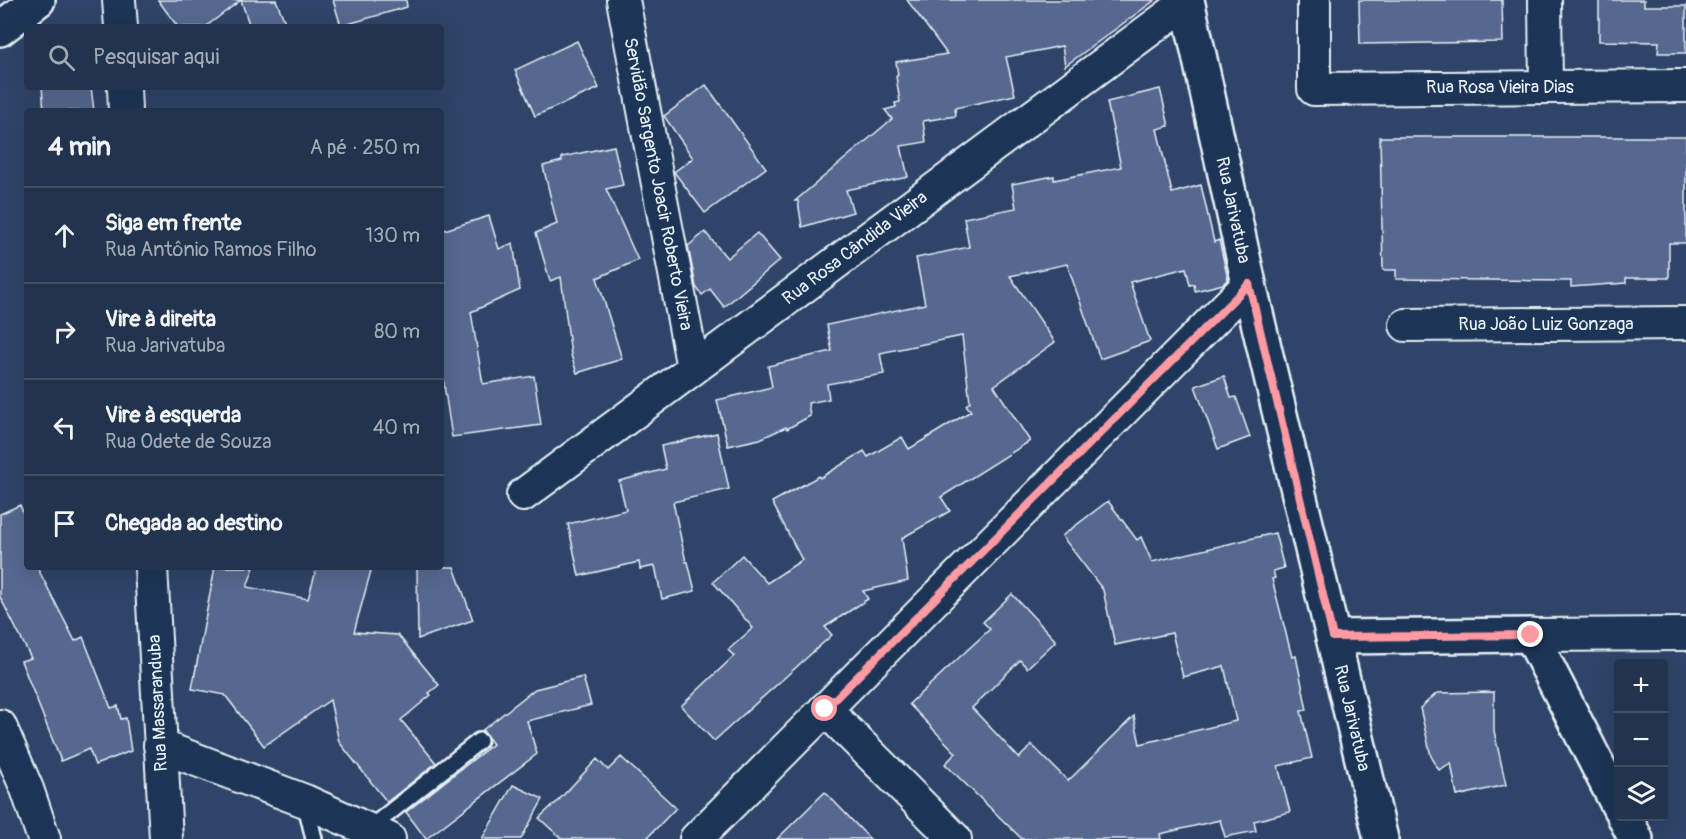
<!DOCTYPE html>
<html lang="pt">
<meta charset="utf-8">
<style>
:root{--surface:#22334e;--page:#2e3f58;--text:#f1f3f6;--muted:#a2aab6;--line:#3f4e66}
body{margin:0;font-family:Pangolin,sans-serif;background:var(--page);color:var(--text)}
.controls{position:absolute;right:18px;bottom:18px;display:grid;overflow:hidden;border-radius:6px;box-shadow:0 6px 24px #0002}
.controls button{width:54px;height:54px;display:grid;place-items:center;padding:0;border:0;border-bottom:2px solid var(--line);background:var(--surface);color:var(--text);font:30px sans-serif}
.stop{position:absolute;width:18px;height:18px;margin:-14px;border:4px solid #ff9aa2;border-radius:50%;background:#fff}
.stop.end{background:#ff9aa2;border-color:#fff;box-shadow:0 2px 6px #0008}
.list{margin:0;padding:0;list-style:none}
h2{display:flex;justify-content:space-between;align-items:center;height:78px;margin:0;padding:0 24px;font-size:26px}
h2 small{font-size:20px;font-weight:400;color:var(--muted)}
.list li{display:grid;grid-template-columns:39px 1fr auto;gap:18px;align-items:center;box-sizing:border-box;height:96px;padding:0 24px;border-top:2px solid var(--line)}
.list b{display:block;font-size:22px;white-space:nowrap}
.list p{margin:0;font-size:20px;white-space:nowrap;color:var(--muted)}
.list em{font-size:20px;font-style:normal;color:var(--muted)}
.icon{flex:none;width:33px;height:33px;fill:none;stroke:currentColor;stroke-width:2;stroke-linecap:round;stroke-linejoin:round}
.map{position:relative;flex:none;width:1686px;height:839px;overflow:hidden}
.search{position:absolute;background:var(--surface);box-shadow:0 6px 24px #0002;left:24px;top:24px;width:420px;height:66px;display:flex;align-items:center;gap:15px;box-sizing:border-box;padding:0 21px;border-radius:6px;color:var(--muted);font-size:22px}
.panel{position:absolute;background:var(--surface);box-shadow:0 6px 24px #0002;left:24px;top:108px;width:420px;height:462px;border-radius:6px}
.map>svg:first-child{display:block}
.building{fill:#56678f;stroke:#e8f1f8;stroke-width:1.5}
.lines{fill:none;stroke-linecap:round;stroke-linejoin:round}
.lane-casing{stroke:#e8f1f8;stroke-width:20}
.street-casing{stroke:#e8f1f8;stroke-width:36}
.secondary-casing{stroke:#e8f1f8;stroke-width:38}
.lane{stroke:#1d3557;stroke-width:15}
.street{stroke:#1d3557;stroke-width:32}
.secondary{stroke:#1d3557;stroke-width:33}
.route{stroke:#ff9aa2;stroke-width:8}
.labels{text-anchor:middle;dominant-baseline:central;stroke-width:4.5;stroke-linejoin:round;paint-order:stroke}
.street-label{font-size:18px;fill:#e8f1f8;stroke:#1d3557}
</style>
<div class="map">
<svg width="1686" height="839" viewBox="0 0 1686 839">
<rect width="100%" height="100%" fill="#2e4468"/>
<filter id="ink" filterUnits="userSpaceOnUse"><feTurbulence type="fractalNoise" baseFrequency=".0167" numOctaves="2"/><feDisplacementMap in="SourceGraphic" scale="12" xChannelSelector="R" yChannelSelector="G"/><feConvolveMatrix kernelMatrix="1 2 1 2 8 2 1 2 1" color-interpolation-filters="sRGB"/></filter>
<g filter="url(#ink)">
<g class="building">
<polygon points="158,0 241,0 205,27 178,27"/>
<polygon points="241,0 276,0 287,27 250,27"/>
<polygon points="333,0 406,0 407,7 341,26"/>
<polygon points="907,0 1155,0 1065,66 1062,46 1006,57 1015,95 955,108 956,116 923,121 926,142 901,146 908,177 846,190 853,212 802,227 798,201 795,201 892,119 885,110 896,107 895,103 900,102 896,76 898,75 896,62 947,54"/>
<polygon points="1359,0 1502,0 1503,42 1360,44"/>
<polygon points="1599,0 1644,0 1644,6 1686,6 1686,53 1658,53 1659,42 1599,41"/>
<polygon points="577,41 599,88 535,116 515,70"/>
<polygon points="706,85 766,168 705,213 674,172 693,158 664,116"/>
<polygon points="42,87 91,87 94,111 44,111"/>
<polygon points="1160,89 1169,126 1157,129 1172,193 1201,185 1214,242 1219,240 1228,279 1223,284 1195,291 1194,284 1190,285 1186,268 1130,282 1150,341 1100,359 1067,264 1010,276 1055,342 994,386 1030,441 941,497 950,511 902,538 908,581 863,591 868,599 825,627 832,635 714,741 681,706 734,656 728,650 753,628 713,582 742,555 767,583 802,560 772,502 819,476 820,478 864,451 868,457 902,437 909,449 971,411 966,405 970,402 962,336 880,353 884,374 827,384 829,399 808,403 810,416 787,429 786,427 760,439 728,446 717,400 772,387 768,366 832,351 827,325 925,304 916,258 969,247 964,218 1016,208 1012,184 1054,176 1054,180 1121,167 1107,102"/>
<polygon points="1380,137 1686,137 1686,243 1669,243 1669,278 1626,278 1626,283 1571,287 1571,281 1396,279 1396,270 1383,270"/>
<polygon points="614,146 623,185 606,189 638,260 597,278 622,359 577,373 571,355 561,277 550,281 536,233 557,224 543,166 562,161 562,157"/>
<polygon points="489,216 499,249 513,243 520,290 471,312 483,384 534,376 541,425 452,437 441,365 441,231"/>
<polygon points="705,232 727,258 757,233 780,260 724,307 710,289 702,295 696,287 688,246"/>
<polygon points="1224,376 1231,398 1236,397 1250,437 1218,449 1195,386"/>
<polygon points="717,433 729,489 673,502 686,562 688,562 695,591 662,599 655,566 640,569 639,562 579,576 568,524 626,510 619,481 666,469 661,446"/>
<polygon points="1108,501 1137,540 1141,537 1152,562 1275,533 1284,568 1273,571 1275,578 1272,579 1292,657 1296,656 1307,710 1301,711 1312,758 1278,766 1290,812 1254,821 1256,831 1225,837 1220,820 1160,834 1161,839 1022,839 945,764 956,753 909,704 990,629 983,622 1012,594 1056,641 1027,668 1020,660 972,708 1019,758 1032,745 1068,781 1134,716 1140,744 1236,721 1224,666 1183,677 1172,633 1115,645 1103,590 1062,536"/>
<polygon points="20,505 27,522 27,567 37,567 75,641 83,637 111,708 118,706 121,719 126,718 131,751 95,765 89,749 61,761 21,661 31,658 0,597 0,514"/>
<polygon points="215,567 254,567 247,587 308,599 317,567 372,567 354,632 398,635 439,685 429,693 431,695 401,720 436,763 387,802 339,742 330,700 264,746 225,695 192,689"/>
<polygon points="417,567 454,567 473,620 418,639"/>
<polygon points="583,677 591,705 527,721 537,754 426,839 406,812 493,744 483,731 480,732 535,689"/>
<polygon points="1494,692 1494,731 1506,785 1457,796 1451,763 1439,770 1431,756 1420,708 1437,693"/>
<polygon points="621,757 676,808 646,839 562,839 539,818 554,804 555,804 597,759 608,770"/>
<polygon points="513,785 543,799 521,839 482,839"/>
<polygon points="825,792 870,839 777,839"/>
</g>
<g class="lines">
<g class="lane-casing">
<g id="lane">
<polyline points="305,801 314,839"/>
<polyline points="369,829 479,741"/>
</g>
</g>
<g class="street-casing">
<g id="street">
<polyline points="119,0 121,27"/>
<polyline points="623,0 693,368"/>
<polyline points="1314,0 1314,89 1686,86"/>
<polyline points="1545,0 1546,87"/>
<polyline points="124,87 125,111"/>
<polyline points="1406,325 1686,323"/>
<polyline points="523,495 1187,2"/>
<polyline points="151,567 166,839"/>
<polyline points="1531,635 1686,634"/>
<polyline points="825,709 955,839"/>
<polyline points="0,726 27,789 44,839"/>
<polyline points="160,746 305,801 389,839"/>
<polyline points="696,839 1249,284"/>
</g>
</g>
<g class="secondary-casing">
<g id="secondary">
<polyline points="1187,0 1249,284 1381,839"/>
<polyline points="0,29 38,0"/>
<polyline points="1333,637 1531,635 1618,805"/>
<polyline points="1624,816 1636,839"/>
</g>
</g>
<use href="#lane" class="lane"/>
<use href="#street" class="street"/>
<use href="#secondary" class="secondary"/>
</g>
</g>
<g class="lines" filter="url(#ink)">
<polyline class="route" points="825,709 1249,284 1333,637 1531,635"/>
</g>
<g class="labels">
<g class="street-label">
<text x="1500" y="87">Rua Rosa Vieira Dias</text>
<text transform="translate(658 184) rotate(79)">Servidão Sargento Joacir Roberto Vieira</text>
<text transform="translate(1233 210) rotate(78)">Rua Jarivatuba</text>
<text transform="translate(855 248) rotate(-37)">Rua Rosa Cândida Vieira</text>
<text x="1546" y="324">Rua João Luiz Gonzaga</text>
<text transform="translate(158 703) rotate(-93)">Rua Massaranduba</text>
<text transform="translate(1352 718) rotate(77)">Rua Jarivatuba</text>
</g>
</g>
</svg>
<div class="controls">
<button>+</button>
<button>−</button>
<button><svg class="icon" aria-label="layers" viewBox="0 0 24 24"><path d="M12 4l9 5-9 5-9-5zM3 14l9 5 9-5"/></svg></button>
</div>
<div class="stop" style="left:825px;top:709px"></div>
<div class="stop end" style="left:1531px;top:635px"></div>
<div class="search"><svg class="icon" aria-label="search" viewBox="0 0 24 24"><circle cx="10" cy="10" r="6"/><path d="M15 15l6 6"/></svg>Pesquisar aqui</div>
<section class="panel">
<h2>4 min<small>A pé · 250 m</small></h2>
<ul class="list">
<li><svg class="icon" aria-label="ahead" viewBox="0 0 24 24"><path d="M12 20V5M6 11l6-6 6 6"/></svg><div><b>Siga em frente</b><p>Rua Antônio Ramos Filho</p></div><em>130 m</em></li>
<li><svg class="icon" aria-label="right" viewBox="0 0 24 24"><path d="M7 20v-9h11M14 6l5 5-5 5"/></svg><div><b>Vire à direita</b><p>Rua Jarivatuba</p></div><em>80 m</em></li>
<li><svg class="icon" aria-label="left" viewBox="0 0 24 24"><path d="M17 20v-9H6M10 6l-5 5 5 5"/></svg><div><b>Vire à esquerda</b><p>Rua Odete de Souza</p></div><em>40 m</em></li>
<li><svg class="icon" aria-label="arrive" viewBox="0 0 24 24"><path d="M6 21V4h12l-3 4 3 4H6"/></svg><div><b>Chegada ao destino</b></div></li>
</ul>
</section>
</div>
